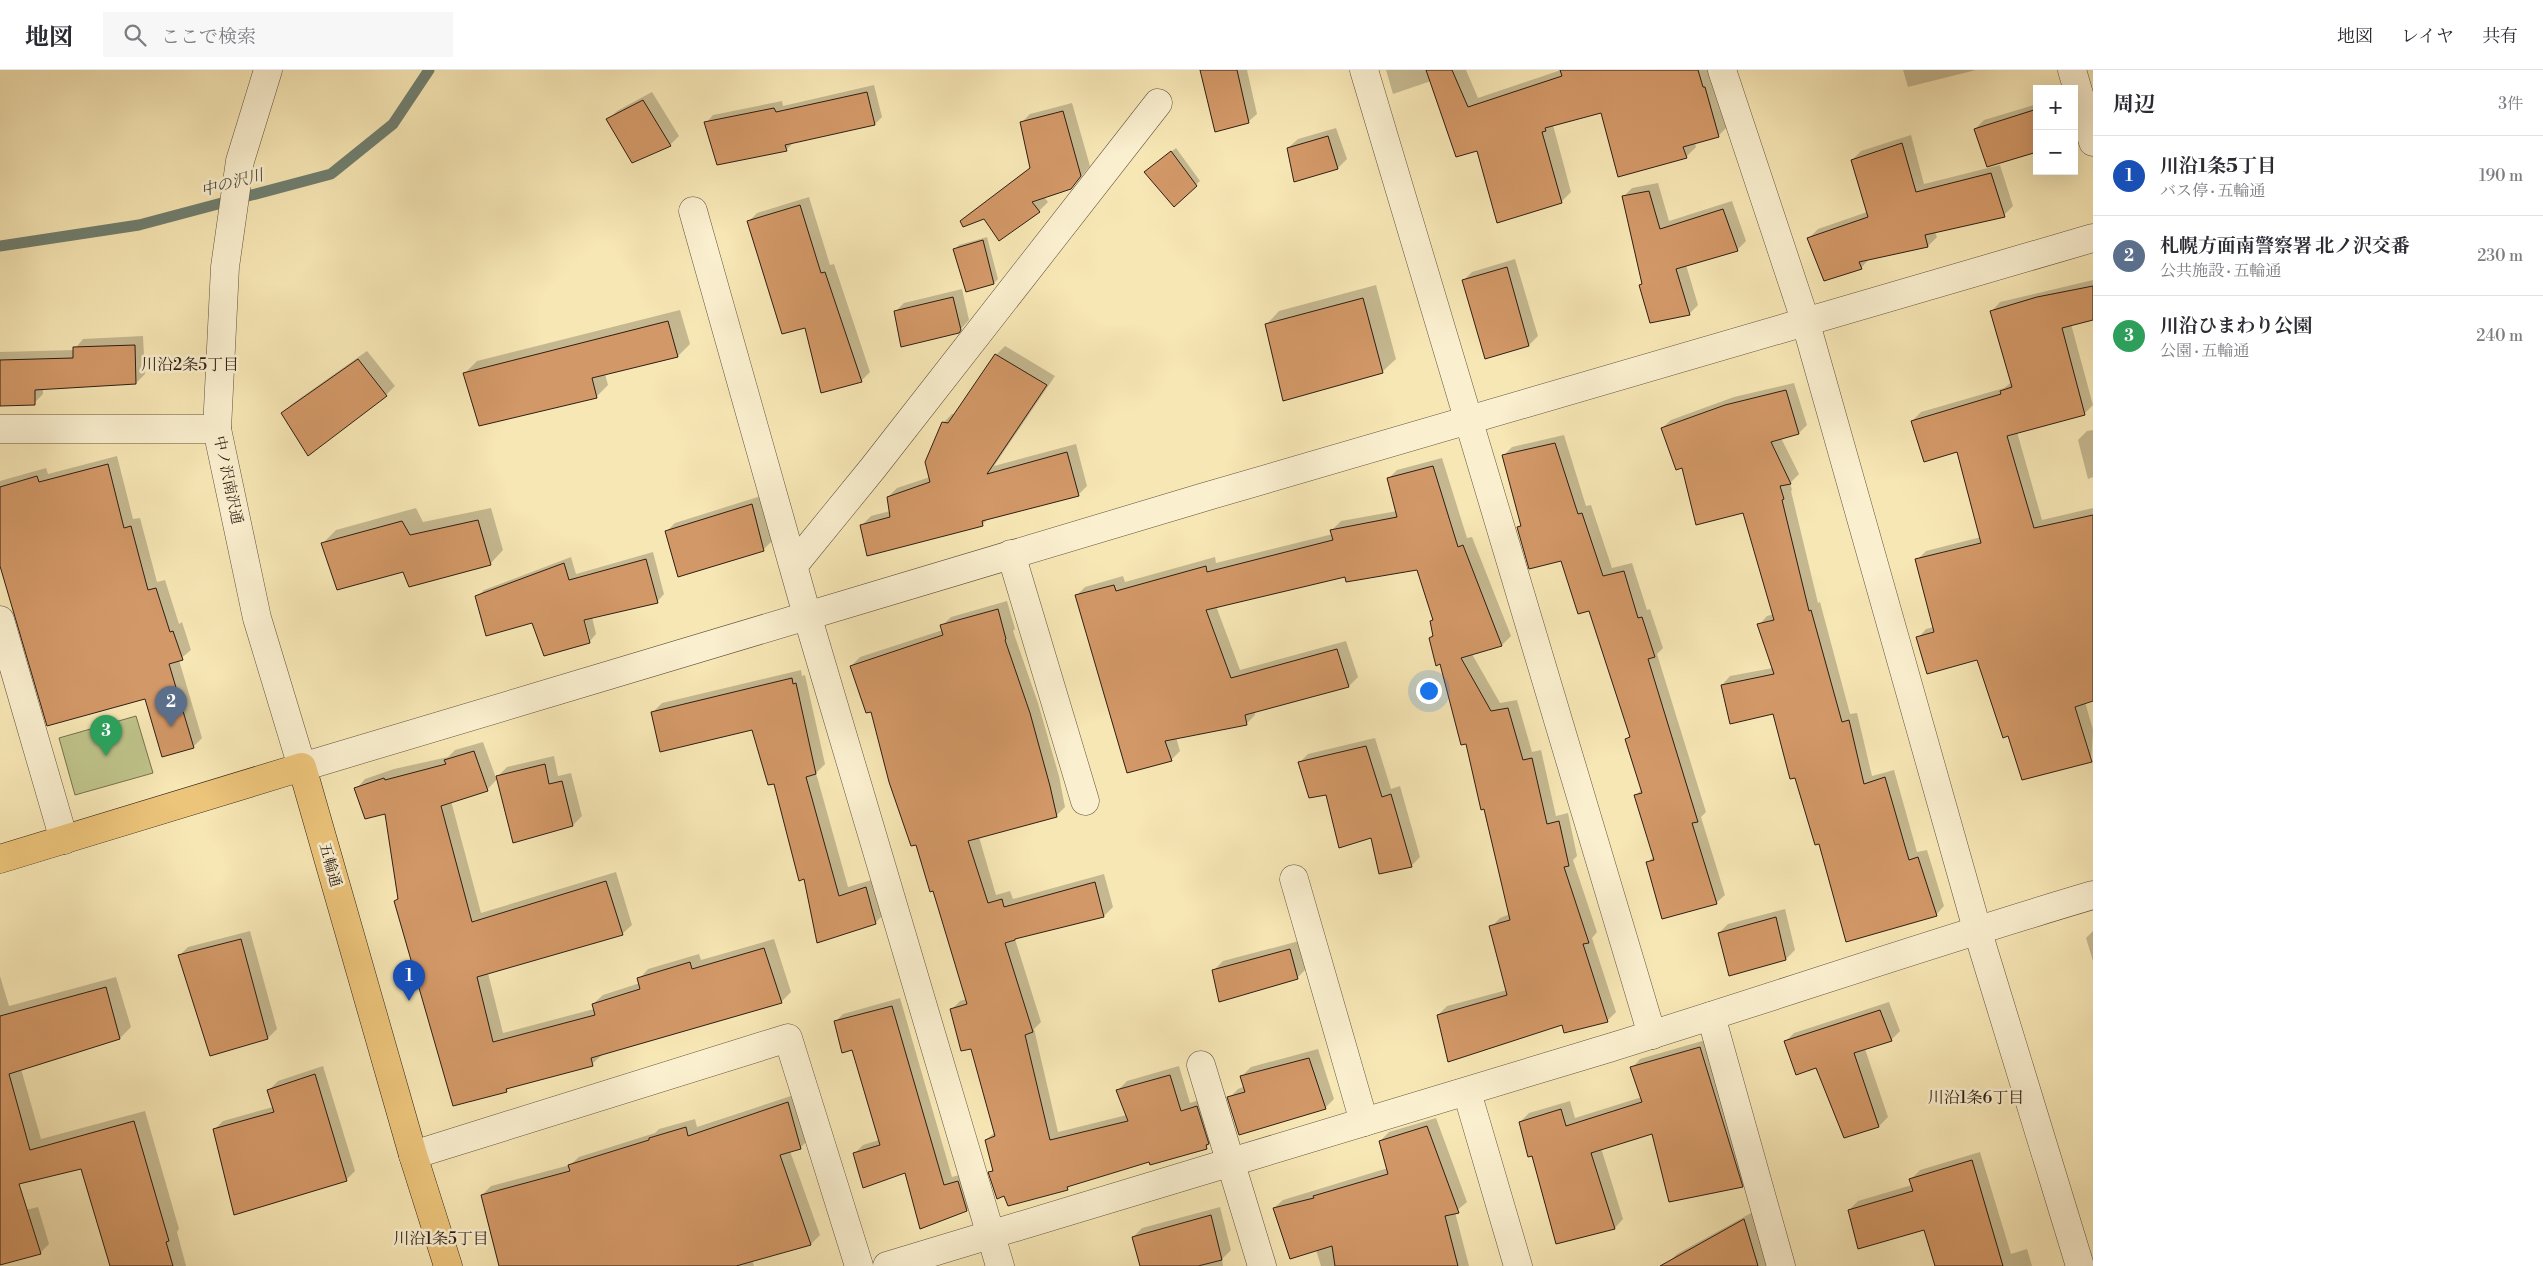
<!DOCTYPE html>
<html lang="ja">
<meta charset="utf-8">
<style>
:root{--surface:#fff;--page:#f7f7f7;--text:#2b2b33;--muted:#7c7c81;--line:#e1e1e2;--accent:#8f2418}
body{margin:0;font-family:"Libre Bodoni","Noto Serif JP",serif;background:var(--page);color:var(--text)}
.controls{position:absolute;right:15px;top:15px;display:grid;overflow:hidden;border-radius:0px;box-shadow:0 5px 20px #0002}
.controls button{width:45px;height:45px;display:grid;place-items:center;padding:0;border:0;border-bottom:1px solid var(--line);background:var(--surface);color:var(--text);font:25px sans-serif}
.you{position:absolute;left:1428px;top:620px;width:18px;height:18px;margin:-12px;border:4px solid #fff;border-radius:50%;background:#1a73e8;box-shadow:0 0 0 8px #1a73e833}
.badge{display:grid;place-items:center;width:32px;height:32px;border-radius:50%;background:var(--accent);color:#fff;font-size:16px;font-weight:700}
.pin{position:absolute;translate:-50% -41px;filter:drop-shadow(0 1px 2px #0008)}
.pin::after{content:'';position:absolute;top:26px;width:18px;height:15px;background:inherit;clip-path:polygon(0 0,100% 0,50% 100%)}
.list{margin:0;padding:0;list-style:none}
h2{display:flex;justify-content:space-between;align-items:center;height:65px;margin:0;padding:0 20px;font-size:21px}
h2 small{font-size:16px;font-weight:400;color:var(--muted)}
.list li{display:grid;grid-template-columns:32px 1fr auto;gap:15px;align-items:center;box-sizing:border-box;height:80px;padding:0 20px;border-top:1px solid var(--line)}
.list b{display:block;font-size:19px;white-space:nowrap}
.list p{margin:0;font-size:16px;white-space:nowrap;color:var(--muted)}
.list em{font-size:16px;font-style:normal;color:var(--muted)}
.icon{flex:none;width:28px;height:28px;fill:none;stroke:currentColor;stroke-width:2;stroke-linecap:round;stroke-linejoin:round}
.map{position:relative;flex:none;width:2093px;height:1196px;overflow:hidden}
header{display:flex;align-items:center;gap:30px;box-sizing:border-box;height:70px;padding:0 25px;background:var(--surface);border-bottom:1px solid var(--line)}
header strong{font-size:24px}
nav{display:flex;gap:28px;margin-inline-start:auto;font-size:18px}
.search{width:350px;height:45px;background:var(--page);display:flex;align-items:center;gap:12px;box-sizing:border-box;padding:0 18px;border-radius:0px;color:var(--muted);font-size:19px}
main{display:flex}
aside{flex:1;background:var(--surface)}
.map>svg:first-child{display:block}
.green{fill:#bfc48b;stroke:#767150}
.shadow{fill:#0003;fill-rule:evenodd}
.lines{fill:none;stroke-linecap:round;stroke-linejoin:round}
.stream{stroke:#707f70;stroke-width:11}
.building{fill:#d39867;stroke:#2d1e15}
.minor-casing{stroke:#60503d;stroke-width:29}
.major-casing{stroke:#2d1e15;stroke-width:29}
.minor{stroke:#faefcf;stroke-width:28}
.major{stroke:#ecc47a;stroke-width:28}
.labels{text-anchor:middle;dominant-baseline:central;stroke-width:5;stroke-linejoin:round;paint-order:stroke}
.street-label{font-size:15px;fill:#2d1e15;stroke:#faefcf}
.water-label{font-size:16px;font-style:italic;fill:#4f4f43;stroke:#faefcf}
.neighbourhood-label{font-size:16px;fill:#2d1e15;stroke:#faefcf}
</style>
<header>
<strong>地図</strong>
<div class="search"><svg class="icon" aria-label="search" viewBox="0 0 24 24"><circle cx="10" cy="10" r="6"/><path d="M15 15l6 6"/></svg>ここで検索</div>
<nav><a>地図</a><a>レイヤ</a><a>共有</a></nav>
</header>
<main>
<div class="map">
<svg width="2093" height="1196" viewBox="0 0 2093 1196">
<rect width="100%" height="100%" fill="#f7e7b5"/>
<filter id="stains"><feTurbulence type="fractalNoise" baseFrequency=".004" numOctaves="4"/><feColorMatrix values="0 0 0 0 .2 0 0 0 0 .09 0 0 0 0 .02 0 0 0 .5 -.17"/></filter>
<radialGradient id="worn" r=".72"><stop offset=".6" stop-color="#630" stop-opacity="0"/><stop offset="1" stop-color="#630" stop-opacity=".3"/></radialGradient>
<polygon class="green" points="136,646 153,703 75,725 59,668"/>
<g class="shadow">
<polygon points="1201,0 1247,0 1257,44 1248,52"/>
<polygon points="1386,0 1466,0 1478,28 1561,0 1710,0 1728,56 1718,66 1695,73 1696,77 1686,87 1602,42 1553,55 1571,122 1561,132 1478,79 1431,11 1393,24"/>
<polygon points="1903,0 1976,0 1908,17"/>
<polygon points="874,15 882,47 875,54 794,72 786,80 706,53 713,45 782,31 783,36"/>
<polygon points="652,22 679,66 670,75 608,50 617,41"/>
<polygon points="1072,33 1090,96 1080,108 1070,118 1044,127 1048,132 1039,141 961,151 1031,97 1021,53 1030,44"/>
<polygon points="2037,34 2037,81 1975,59 1984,50"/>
<polygon points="1336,58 1347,89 1338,98 1295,111 1288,78 1298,69"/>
<polygon points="1911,65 1924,114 2000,95 2013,136 2004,145 1935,162 1937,167 1928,176 1870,188 1861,198 1809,168 1818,159 1867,142 1852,90 1861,81"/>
<polygon points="1176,78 1200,111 1175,135 1150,98"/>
<polygon points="1658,113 1669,151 1732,131 1746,171 1737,180 1686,195 1698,235 1689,244 1640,216 1643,213 1623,127 1632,118"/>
<polygon points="809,127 830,195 834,194 870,302 861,311 748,152 757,143"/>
<polygon points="987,167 998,209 994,213 955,179 959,175"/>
<polygon points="1515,189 1538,266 1529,275 1463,211 1472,202"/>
<polygon points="2093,210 2093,249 2071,254 2093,335 2084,344 2017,362 2042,450 2093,438 2093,629 2085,632 2093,660 2091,691 1978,589 1918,568 1926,559 1934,557 1917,490 1926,481 1981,467 1957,380 1912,351 1921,342 2004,318 2012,312 1992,241 2000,232"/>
<polygon points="1376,215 1396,289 1382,302 1266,255 1279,241"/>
<polygon points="962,219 969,250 958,262 895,242 904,233"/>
<polygon points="680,240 690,274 678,286 605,304 608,315 596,327 465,303 477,291"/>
<polygon points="143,266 145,304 136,313 43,318 43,324 34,333 0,333 0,282 74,280 83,269"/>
<polygon points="1005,276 1055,306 994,396 1076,374 1087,416 1078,425 990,447 982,455 862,455 871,446 890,441 888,427 897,418 930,407 943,353 952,344 955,344 996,285"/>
<polygon points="367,281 395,316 386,325 283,343 292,334"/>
<polygon points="1794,313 1807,355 1799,363 1781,368 1799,404 1790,413 1792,420 1791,421 1818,533 1820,532 1850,644 1857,643 1872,706 1894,700 1917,782 1927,780 1944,836 1936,845 1820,772 1774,643 1722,615 1730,606 1773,598 1759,555 1767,546 1774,544 1744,442 1683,397 1662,358 1671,350 1734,327"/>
<polygon points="2093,360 2093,407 2088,409 2078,370 2087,361"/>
<polygon points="1564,365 1586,436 1591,435 1612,498 1632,493 1647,540 1650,539 1663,578 1657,584 1706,742 1701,747 1725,825 1716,833 1647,793 1654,786 1636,725 1642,719 1627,669 1631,665 1590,540 1562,490 1518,457 1522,454 1504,385 1512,377"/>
<polygon points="117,386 133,449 140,448 157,512 165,510 179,554 182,552 191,580 179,590 202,668 193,677 145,627 48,654 0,491 0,411 46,398 48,404"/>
<polygon points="1442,388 1467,468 1472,467 1511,566 1502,575 1472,584 1500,633 1517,630 1532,682 1541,680 1556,746 1568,743 1577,786 1573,790 1597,862 1592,868 1616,942 1607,951 1563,954 1438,945 1447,936 1507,920 1491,857 1500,848 1510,844 1467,673 1441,593 1430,568 1434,564 1431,552 1434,549 1418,498 1346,505 1216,536 1240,600 1346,571 1358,607 1349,616 1254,641 1255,645 1246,654 1176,667 1180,681 1171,690 1076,526 1085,517 1123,506 1125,512 1215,487 1216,493 1333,464 1332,460 1341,451 1397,441 1388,409 1397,400"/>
<polygon points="761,426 772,471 763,480 666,462 675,453"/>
<polygon points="416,438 423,452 491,438 503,480 490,494 404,500 323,473 336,460"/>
<path d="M653,482L664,524L657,532L592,547L596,564L589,572L533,551L477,527L484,520L571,487L576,504ZM583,544L590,569H587L581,545Z"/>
<polygon points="1007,531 1015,559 1013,561 1038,633 1059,706 1065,737 1056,746 979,767 996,825 1010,821 1013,829 1104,804 1113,837 1104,846 1017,867 1015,869 1041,952 1034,959 1058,1062 1127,1045 1118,1020 1127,1011 1179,996 1190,1033 1206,1028 1215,1068 1206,1077 1150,1090 1072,1114 1067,1119 1005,1125 990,1103 994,1099 986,1070 995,1062 972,977 951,940 960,931 967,929 933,820 872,640 851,596 860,587 943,560 942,556 951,547"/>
<polygon points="801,600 802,606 805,605 825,694 816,703 848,817 875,809 884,844 875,853 805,808 775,712 753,659 653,642 662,633"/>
<polygon points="1375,668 1391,719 1400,716 1420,787 1411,796 1371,767 1299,693 1308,684"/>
<polygon points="483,672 496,708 507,697 554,686 558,706 571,703 582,746 573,755 514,771 498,708 487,720 451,731 481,843 616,802 632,855 622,864 488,903 503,963 594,939 593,934 603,925 640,913 639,909 648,899 699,884 701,890 774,869 791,922 781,932 602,985 592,994 511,1016 506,1021 396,831 399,827 386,742 356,719 365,709 394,699 448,687 455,680"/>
<polygon points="1785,839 1795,880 1786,889 1730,905 1719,863 1728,854"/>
<polygon points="250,861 277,959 268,968 179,886 188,877"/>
<polygon points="2093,861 2093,891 2086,868"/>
<polygon points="1299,871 1306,899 1297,908 1214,900 1223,891"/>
<polygon points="0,906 9,936 116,907 131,957 120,968 21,999 41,1069 145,1041 179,1159 177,1162 186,1196 111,1196 82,1097 0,1117"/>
<polygon points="900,928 952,1107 966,1103 975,1131 967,1140 921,1157 906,1101 855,1083 863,1075 879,1070 853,979 835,952 843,944"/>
<polygon points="1889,932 1900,961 1891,970 1865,979 1888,1047 1879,1056 1844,1067 1817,997 1785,972 1794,963"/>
<polygon points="1709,969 1750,1107 1742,1115 1653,1063 1601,1078 1623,1149 1615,1158 1533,1084 1520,1052 1529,1043 1570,1031 1575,1048 1642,1027 1632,998 1640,989"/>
<polygon points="1318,979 1334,1029 1325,1038 1229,1028 1238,1019 1245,1016 1242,1006 1251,997"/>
<polygon points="323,996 355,1101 346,1110 214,1060 223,1051 273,1037 269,1020 278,1011"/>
<polygon points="797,1024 809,1069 800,1078 790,1081 820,1165 811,1174 752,1190 754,1196 503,1196 482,1125 491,1116 570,1095 579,1087 655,1063 659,1059 695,1049 697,1057"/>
<polygon points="1436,1048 1467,1132 1455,1142 1469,1196 1321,1196 1316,1180 1274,1138 1283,1130 1388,1098 1380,1071 1389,1062"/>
<polygon points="1980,1082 2011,1184 2027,1179 2032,1196 1946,1196 1925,1158 1849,1140 1858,1131 1912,1115 1911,1109 1920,1100"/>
<polygon points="38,1137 49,1174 40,1183 0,1194 0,1146"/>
<polygon points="1220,1137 1231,1180 1222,1189 1223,1196 1141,1196 1133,1167 1142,1158"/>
<polygon points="1753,1142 1770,1196 1668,1196 1668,1193 1677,1184"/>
</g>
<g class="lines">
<polyline class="stream" points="0,176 139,155 331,104 393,54 429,0"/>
</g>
<g class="building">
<polygon points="1200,0 1237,0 1249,53 1215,62"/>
<polygon points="1426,0 1452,0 1468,37 1562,6 1560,0 1698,0 1703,17 1705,17 1719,67 1683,77 1687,88 1618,107 1601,43 1545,58 1546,61 1542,62 1562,133 1497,153 1477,81 1456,87"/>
<polygon points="867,22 875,55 785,75 787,81 717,95 704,52 774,38 776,42"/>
<polygon points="643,30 671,76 632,93 606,49"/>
<polygon points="2037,39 2037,82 1987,97 1974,59"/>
<polygon points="1063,41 1081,106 1071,119 1032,132 1040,142 999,171 984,149 963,157 960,151 1030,98 1020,52"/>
<polygon points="1328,66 1338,99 1294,112 1287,78"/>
<polygon points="1902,73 1916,122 1991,103 2005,147 1925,165 1928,177 1859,192 1862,199 1824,211 1807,168 1868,147 1851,90"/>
<polygon points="1171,81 1197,116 1174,137 1144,102"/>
<polygon points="1649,121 1660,159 1723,139 1738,181 1676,199 1690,245 1650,253 1639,215 1642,214 1622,126"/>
<polygon points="800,135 821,203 825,202 862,312 821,323 805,258 782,264 747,151"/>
<polygon points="983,170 994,214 966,222 953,179"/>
<polygon points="1507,197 1529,276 1485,289 1462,210"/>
<polygon points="2093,216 2093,250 2062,258 2085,345 2007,366 2034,458 2093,445 2093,631 2075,637 2092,692 2022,710 2008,666 2003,668 1977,590 1927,604 1916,567 1934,562 1915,489 1981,473 1957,382 1924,392 1911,351 2001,324 2000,321 2012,317 1990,241 2037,227"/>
<polygon points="953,227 961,260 959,263 901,277 894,241"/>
<polygon points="1363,228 1383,303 1283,331 1265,254"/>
<polygon points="668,251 678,287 592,308 597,328 479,356 463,303"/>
<polygon points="135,275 136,314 35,320 35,335 0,336 0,290 73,288 73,277"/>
<polygon points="995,284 1047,315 987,404 1067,382 1079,426 982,451 983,456 867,486 860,455 890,447 887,427 930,412 925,392 942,352 948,353"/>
<polygon points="358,289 387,326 308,386 281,343"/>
<polygon points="1786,320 1799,364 1771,372 1791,414 1780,416 1784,429 1782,430 1809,541 1811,540 1842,652 1849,650 1864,714 1885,707 1909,790 1918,787 1937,846 1846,872 1819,774 1815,775 1795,708 1790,709 1773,644 1730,654 1721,615 1774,604 1757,554 1774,550 1743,443 1696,455 1682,398 1676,400 1661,358 1725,335"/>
<polygon points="1555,373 1578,444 1582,443 1603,506 1624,501 1638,548 1642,547 1655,587 1648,589 1698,752 1692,753 1717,834 1662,849 1646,792 1654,790 1634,725 1642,723 1625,669 1630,667 1589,541 1578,544 1561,491 1529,499 1517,457 1521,456 1502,385"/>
<polygon points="108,394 124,458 131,456 148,520 156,518 170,562 173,561 183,590 169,594 194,678 162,687 145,629 47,656 0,496 0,417 37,406 39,412"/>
<polygon points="1433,396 1458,477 1463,475 1502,576 1461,588 1491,641 1508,638 1523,690 1532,688 1547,754 1559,751 1569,796 1564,797 1589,873 1583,874 1608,952 1564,963 1562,955 1448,992 1437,945 1507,925 1489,856 1510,850 1484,739 1481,740 1466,674 1461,675 1440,594 1436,596 1429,568 1433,566 1430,551 1433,550 1417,500 1346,512 1345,507 1206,540 1231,608 1337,579 1349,617 1245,645 1247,655 1165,671 1172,691 1127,703 1075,525 1114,515 1116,521 1206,496 1207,502 1333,470 1330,460 1397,447 1387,408"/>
<polygon points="752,434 764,481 678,507 665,461"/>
<polygon points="478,450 491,495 409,517 403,502 337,520 321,473 402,451 410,465"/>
<polygon points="646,489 658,533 584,550 590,573 544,586 532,553 486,566 475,526 564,493 569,510"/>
<polygon points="998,539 1006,569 1005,570 1030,643 1050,716 1057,747 968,771 988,833 1002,829 1004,837 1095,812 1104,847 1015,869 1015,870 1005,873 1033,962 1025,965 1050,1070 1128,1051 1116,1020 1170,1005 1181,1041 1197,1036 1209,1074 1206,1075 1207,1079 1150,1095 1149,1092 1067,1117 1068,1120 1008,1136 1004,1126 997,1129 988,1102 993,1101 985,1070 995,1066 971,979 961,981 950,939 967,934 933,821 930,822 916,775 911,776 889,712 871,642 866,643 850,596 943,565 940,555"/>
<polygon points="792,608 793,614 796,613 816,704 806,707 839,826 866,817 876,854 817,873 804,809 799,811 774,714 768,715 752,660 660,682 651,642"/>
<polygon points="1366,676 1382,727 1391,724 1412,797 1379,804 1371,768 1339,778 1326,725 1309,728 1298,692"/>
<polygon points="474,681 488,721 441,736 472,852 606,811 623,865 477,907 493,972 595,945 592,934 640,919 637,908 690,892 692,899 764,878 782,933 591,988 593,996 506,1019 507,1022 453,1036 394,831 398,829 385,744 365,749 354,718 384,708 385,710 446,694 444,690"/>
<polygon points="545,694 549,714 562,711 573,756 513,773 496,706"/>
<polygon points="1776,847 1786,890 1729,906 1718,863"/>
<polygon points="241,869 268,969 210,986 178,885"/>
<polygon points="1290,879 1298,909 1219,932 1212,900"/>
<polygon points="106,917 120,969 9,1004 30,1080 134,1051 169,1171 166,1172 173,1196 110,1196 81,1099 19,1114 41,1184 0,1195 0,946"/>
<polygon points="892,936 944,1115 958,1111 967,1141 920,1159 905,1103 863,1118 853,1083 880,1075 852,980 842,983 834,951"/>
<polygon points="1880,940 1892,971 1854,983 1879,1057 1844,1068 1816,998 1796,1005 1784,971"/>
<polygon points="1700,977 1743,1117 1669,1132 1652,1064 1591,1083 1615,1159 1556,1174 1532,1086 1528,1087 1519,1052 1561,1039 1566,1056 1642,1032 1630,997"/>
<polygon points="1309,988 1326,1039 1239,1065 1227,1027 1245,1022 1240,1006"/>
<polygon points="315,1004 347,1111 234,1145 213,1059 274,1042 267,1020"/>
<polygon points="788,1032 801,1079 780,1085 811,1175 736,1196 499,1196 481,1125 570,1101 568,1095 649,1070 649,1068 686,1057 688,1066"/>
<polygon points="1427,1056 1459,1143 1445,1146 1458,1196 1335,1196 1332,1176 1290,1189 1273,1138 1314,1128 1313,1126 1388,1104 1379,1071"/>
<polygon points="1972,1090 2003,1196 1935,1196 1924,1160 1858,1179 1848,1140 1913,1121 1909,1109"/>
<polygon points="1211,1145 1222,1190 1198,1196 1140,1196 1132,1167"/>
<polygon points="1744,1149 1758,1196 1660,1196"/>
</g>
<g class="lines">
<g class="minor-casing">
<g id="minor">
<polyline points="268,0 240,91 225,197 217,359 257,548 302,697 1201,428 2093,168"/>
<polyline points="1364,0 1652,965"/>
<polyline points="1722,0 1805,250 1977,859 2080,1196"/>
<polyline points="2072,0 2093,72"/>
<polyline points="693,141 807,545 1000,1196"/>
<polyline points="0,359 217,359"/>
<polyline points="1011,484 1085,731"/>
<polyline points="794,495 873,398 1158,33"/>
<polyline points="0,550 64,770"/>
<polyline points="1294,809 1364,1052"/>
<polyline points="1711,946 1781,1196"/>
<polyline points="1201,995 1262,1196"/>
<polyline points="1467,1022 1518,1196"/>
<polyline points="413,1085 788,968 859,1196"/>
<path d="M887,1196C1127,1122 1369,1052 1609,978C1771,928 1931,873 2093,825"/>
</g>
</g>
<g class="major-casing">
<polyline id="major" points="0,789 302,697 413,1085 448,1196"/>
</g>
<use href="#minor" class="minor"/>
<use href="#major" class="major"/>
</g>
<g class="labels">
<g class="street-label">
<text transform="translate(228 410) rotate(78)">中ノ沢南沢通</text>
<text transform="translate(330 795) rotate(74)">五輪通</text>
</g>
<g class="water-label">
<text transform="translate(232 113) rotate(-15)">中の沢川</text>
</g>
<g class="neighbourhood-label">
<text x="190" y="295">川沿2条5丁目</text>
<text x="1976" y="1028">川沿1条6丁目</text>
<text x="441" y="1169">川沿1条5丁目</text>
</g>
</g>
<rect width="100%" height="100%" filter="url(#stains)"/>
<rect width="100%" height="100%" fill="url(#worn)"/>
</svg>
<div class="controls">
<button>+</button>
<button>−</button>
</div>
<div class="you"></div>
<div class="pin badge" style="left:409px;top:931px;background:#1a4fb4">1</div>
<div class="pin badge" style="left:171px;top:657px;background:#5c6f8a">2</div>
<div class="pin badge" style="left:106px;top:686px;background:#2e9e5b">3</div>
</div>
<aside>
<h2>周辺<small>3件</small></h2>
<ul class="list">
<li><span class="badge" style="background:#1a4fb4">1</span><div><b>川沿1条5丁目</b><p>バス停 · 五輪通</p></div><em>190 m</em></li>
<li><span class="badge" style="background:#5c6f8a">2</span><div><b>札幌方面南警察署 北ノ沢交番</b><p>公共施設 · 五輪通</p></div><em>230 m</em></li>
<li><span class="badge" style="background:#2e9e5b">3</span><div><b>川沿ひまわり公園</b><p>公園 · 五輪通</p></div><em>240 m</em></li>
</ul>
</aside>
</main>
